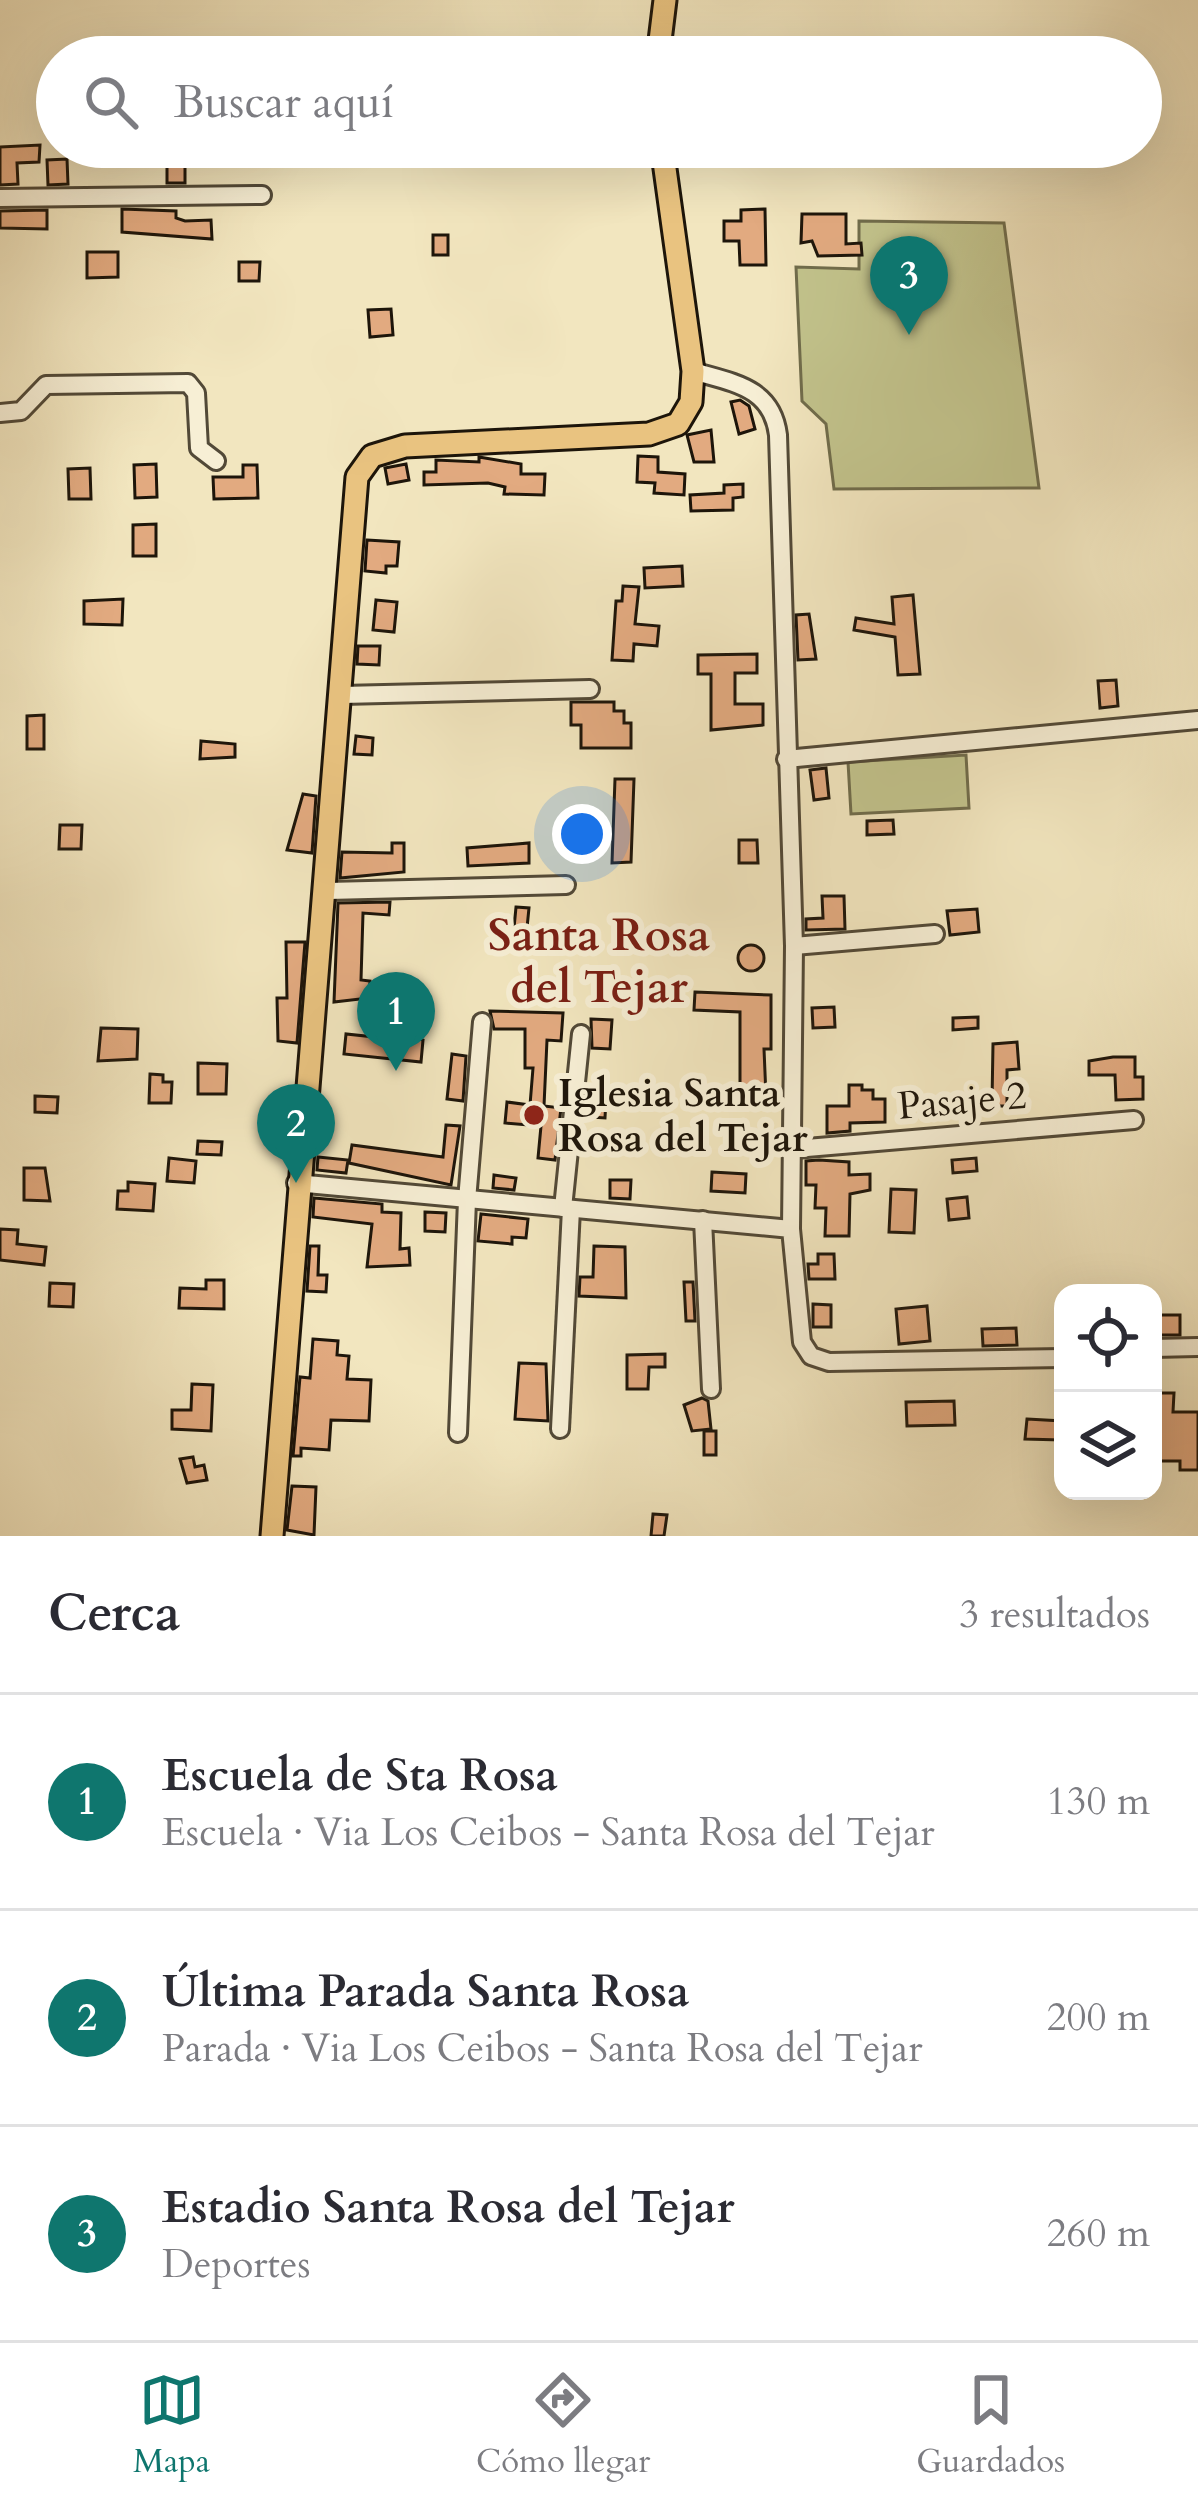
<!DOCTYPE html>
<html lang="es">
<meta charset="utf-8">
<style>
:root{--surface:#fff;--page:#f7f7f7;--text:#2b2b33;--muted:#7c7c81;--line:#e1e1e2;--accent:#0f766e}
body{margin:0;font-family:Cardo,serif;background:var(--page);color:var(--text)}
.controls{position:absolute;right:36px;bottom:36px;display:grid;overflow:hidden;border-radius:24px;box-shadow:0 12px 48px #0002}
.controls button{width:108px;height:108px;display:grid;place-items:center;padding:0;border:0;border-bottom:3px solid var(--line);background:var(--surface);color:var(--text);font:60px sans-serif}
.you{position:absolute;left:582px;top:834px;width:42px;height:42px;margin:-30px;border:9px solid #fff;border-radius:50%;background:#1a73e8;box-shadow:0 0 0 18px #1a73e833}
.badge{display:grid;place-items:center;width:78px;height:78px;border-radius:50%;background:var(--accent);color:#fff;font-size:39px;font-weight:700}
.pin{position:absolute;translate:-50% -99px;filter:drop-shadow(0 3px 6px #0008)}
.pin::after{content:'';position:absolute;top:63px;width:42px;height:36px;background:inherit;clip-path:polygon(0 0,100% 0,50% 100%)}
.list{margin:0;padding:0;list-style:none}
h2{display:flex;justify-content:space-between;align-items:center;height:156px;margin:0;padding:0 48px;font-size:51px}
h2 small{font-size:39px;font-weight:400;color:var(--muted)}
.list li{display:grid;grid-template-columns:78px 1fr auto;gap:36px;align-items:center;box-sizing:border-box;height:216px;padding:0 48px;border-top:3px solid var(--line)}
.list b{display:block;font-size:45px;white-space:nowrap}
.list p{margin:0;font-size:39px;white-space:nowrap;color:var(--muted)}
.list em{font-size:39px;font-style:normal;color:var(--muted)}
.icon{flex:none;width:66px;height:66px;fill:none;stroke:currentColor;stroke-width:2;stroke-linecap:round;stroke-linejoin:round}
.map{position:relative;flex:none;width:1198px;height:1536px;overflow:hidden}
.search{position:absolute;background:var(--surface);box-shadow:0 12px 48px #0002;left:36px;right:36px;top:36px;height:132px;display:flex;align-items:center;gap:30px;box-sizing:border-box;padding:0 42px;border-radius:66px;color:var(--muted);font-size:45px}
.sheet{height:804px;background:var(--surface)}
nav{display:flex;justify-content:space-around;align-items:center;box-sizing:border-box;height:168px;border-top:3px solid var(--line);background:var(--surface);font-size:33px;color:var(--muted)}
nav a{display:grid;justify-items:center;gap:6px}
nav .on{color:var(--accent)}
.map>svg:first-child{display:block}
.green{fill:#c2c38c;stroke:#706c4b;stroke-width:3}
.building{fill:#e2aa80;stroke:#1d150a;stroke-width:3}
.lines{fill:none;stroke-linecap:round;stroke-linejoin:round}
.minor-casing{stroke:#524937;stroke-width:22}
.major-casing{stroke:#1d150a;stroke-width:27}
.minor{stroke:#f7efd5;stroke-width:16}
.major{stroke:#e9c380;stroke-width:21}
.poi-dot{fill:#8f2418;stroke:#f7efd5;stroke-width:4.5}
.labels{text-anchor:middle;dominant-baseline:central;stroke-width:12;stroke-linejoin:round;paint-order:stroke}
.poi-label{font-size:39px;font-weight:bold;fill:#1d150a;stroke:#f7efd5;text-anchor:start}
.street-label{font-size:39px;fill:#1d150a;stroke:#f7efd5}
.quarter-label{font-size:45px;font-weight:bold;fill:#7a1f14;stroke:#f7efd5}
</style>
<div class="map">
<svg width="1198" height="1536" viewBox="0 0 1198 1536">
<rect width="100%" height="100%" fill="#f2e6bf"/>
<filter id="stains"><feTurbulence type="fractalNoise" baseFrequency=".00167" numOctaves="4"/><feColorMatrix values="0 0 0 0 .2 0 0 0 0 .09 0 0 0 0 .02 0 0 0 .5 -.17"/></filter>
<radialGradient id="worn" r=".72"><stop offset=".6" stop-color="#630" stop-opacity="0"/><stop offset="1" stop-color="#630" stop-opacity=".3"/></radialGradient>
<g class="green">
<polygon points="859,221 1004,223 1039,488 834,489 826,424 802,401 796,267 859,269"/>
<polygon points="966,755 969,808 851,814 848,762"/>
</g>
<g class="building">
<polygon points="40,145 39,162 17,163 18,184 0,185 0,147"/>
<polygon points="67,159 68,184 48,185 47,160"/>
<polygon points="167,165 185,166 185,183 167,183"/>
<polygon points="122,209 176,211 176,218 185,221 211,220 212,239 122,232"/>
<polygon points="765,209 766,265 740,265 739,241 724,241 724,221 741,221 741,210"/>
<polygon points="47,210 47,229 0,228 0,211"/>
<polygon points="802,214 846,214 846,244 861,243 862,255 818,256 812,241 801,243"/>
<rect x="433" y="235" width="15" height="20"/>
<polygon points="87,252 118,252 118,277 87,278"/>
<polygon points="239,262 260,262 259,281 239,281"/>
<polygon points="391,309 393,335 370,337 368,310"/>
<polygon points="740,400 749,406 755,429 739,434 731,402"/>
<polygon points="711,430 714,462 694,462 687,435"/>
<polygon points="638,456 658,457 658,472 685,474 684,495 654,493 655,483 637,482"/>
<polygon points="479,457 521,464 521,474 545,474 544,495 504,494 505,487 488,483 424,485 424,472 436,472 436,460 479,462"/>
<polygon points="156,464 157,497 135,498 134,465"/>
<polygon points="406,464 409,480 388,484 385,468"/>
<polygon points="243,465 257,465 258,498 214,499 213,477 243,477"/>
<polygon points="90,468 91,499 69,499 68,469"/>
<polygon points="743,484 743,497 733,498 733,510 691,511 690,495 724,493 724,485"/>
<polygon points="156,524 156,556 133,556 133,525"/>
<polygon points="367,540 399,542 397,566 386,566 386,573 365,571"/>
<polygon points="682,566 683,586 645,588 644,568"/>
<polygon points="623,586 639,587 635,624 659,626 657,646 634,644 633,661 612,660 616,601 622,601"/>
<polygon points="913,595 920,674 898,675 895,637 854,630 856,618 894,624 892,597"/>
<polygon points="123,599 122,625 84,624 84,601"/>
<polygon points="376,600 397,602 394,632 373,630"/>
<polygon points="809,614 816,659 798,660 796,615"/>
<polygon points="358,646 380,646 379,665 357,664"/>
<polygon points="757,654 757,673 735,673 735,704 763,704 763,725 711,730 711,674 698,674 698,655"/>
<polygon points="1116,680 1118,706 1100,708 1098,681"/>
<polygon points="571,702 614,702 614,711 624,711 624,723 631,723 631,748 581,748 581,725 571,725"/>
<polygon points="44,715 44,749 27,749 27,716"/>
<polygon points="356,736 373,738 372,755 354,754"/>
<polygon points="201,741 235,744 235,757 200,759"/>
<polygon points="826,768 829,798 814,800 810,770"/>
<polygon points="615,779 634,779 631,862 612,863"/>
<polygon points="303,794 316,796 312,853 287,850"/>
<polygon points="893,820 894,834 867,835 867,821"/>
<polygon points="60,825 82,825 81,849 59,849"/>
<polygon points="739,840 757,840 758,863 739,863"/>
<polygon points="392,843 404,843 404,872 340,878 342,852 392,853"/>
<polygon points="529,843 529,863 468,866 467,848"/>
<polygon points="822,896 844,896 845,929 806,930 806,919 823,918"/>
<polygon points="390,902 389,915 363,913 361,980 370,981 369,998 334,1002 338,903"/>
<polygon points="516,907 529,908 527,928 514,928"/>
<polygon points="977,909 979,932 950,935 947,911"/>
<polygon points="286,942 305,942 297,1043 278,1041 277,998 287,998"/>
<circle cx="751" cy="958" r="13"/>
<polygon points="695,992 771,995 771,1049 764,1049 766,1096 740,1090 740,1012 694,1010"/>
<polygon points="834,1007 835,1027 813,1028 812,1008"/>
<polygon points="490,1011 563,1013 561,1041 547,1040 544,1106 561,1108 555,1160 538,1158 541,1126 505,1123 507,1102 530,1105 533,1068 525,1068 525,1029 494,1029"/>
<polygon points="978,1017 978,1028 953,1030 953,1018"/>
<polygon points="591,1019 612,1020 610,1049 592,1048"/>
<polygon points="376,1027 423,1040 421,1062 344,1054 346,1034 375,1037"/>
<polygon points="101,1028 138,1029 137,1059 98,1061"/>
<polygon points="1017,1042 1019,1069 1007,1070 1007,1106 998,1106 992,1102 993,1044"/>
<polygon points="452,1054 466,1056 463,1101 447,1099"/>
<polygon points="1113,1057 1135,1057 1135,1077 1143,1077 1143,1099 1116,1100 1115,1075 1089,1075 1089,1061"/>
<polygon points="198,1063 227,1064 226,1094 198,1094"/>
<polygon points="150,1074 163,1075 163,1082 172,1082 171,1103 149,1103"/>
<polygon points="849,1085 862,1085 862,1090 873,1090 873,1099 885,1099 885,1122 850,1123 850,1131 827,1133 827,1106 849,1106"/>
<polygon points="35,1096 58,1097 57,1113 35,1112"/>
<polygon points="587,1097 606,1098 605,1118 591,1117"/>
<polygon points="446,1125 460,1126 451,1185 349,1163 352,1145 443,1157"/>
<polygon points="198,1141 222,1142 221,1155 197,1154"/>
<polygon points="318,1157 348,1160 346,1173 317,1170"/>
<polygon points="169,1158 196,1161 194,1183 167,1181"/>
<polygon points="976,1158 977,1171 953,1173 952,1160"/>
<polygon points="819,1160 849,1162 849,1175 870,1174 870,1190 850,1194 849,1236 825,1236 826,1208 815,1208 816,1185 806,1185 806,1161"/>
<polygon points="24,1168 45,1168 50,1201 24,1200"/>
<polygon points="712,1172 746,1174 745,1193 711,1191"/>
<polygon points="494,1175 516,1178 514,1190 493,1188"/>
<polygon points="610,1180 631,1180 630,1199 610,1198"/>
<polygon points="128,1182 155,1184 153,1211 117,1209 118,1191 128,1191"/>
<polygon points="891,1189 916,1190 914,1233 889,1232"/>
<polygon points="967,1197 969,1218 949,1220 947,1199"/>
<polygon points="314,1198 382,1204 382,1212 401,1213 400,1249 409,1248 410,1265 367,1267 372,1224 313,1217"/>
<polygon points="425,1212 446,1213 445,1232 425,1231"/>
<polygon points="481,1214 528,1219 526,1238 512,1237 512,1244 478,1241"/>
<polygon points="0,1229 18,1230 17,1244 46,1247 44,1265 0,1260"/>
<polygon points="310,1246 319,1246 318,1275 327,1275 326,1292 307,1291"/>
<polygon points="594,1246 625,1247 626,1298 579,1296 580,1277 593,1277"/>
<polygon points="818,1254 834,1254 835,1279 809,1279 808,1264 818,1264"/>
<polygon points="206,1280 224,1280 224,1309 179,1308 180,1288 206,1289"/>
<polygon points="684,1282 693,1282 695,1321 686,1321"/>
<polygon points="50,1283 74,1284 73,1307 49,1306"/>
<polygon points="813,1304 831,1305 831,1327 813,1327"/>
<polygon points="927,1306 930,1341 899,1344 896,1309"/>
<rect x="1153" y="1315" width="27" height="20"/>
<polygon points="1016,1328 1017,1345 983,1346 982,1329"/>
<polygon points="313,1339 338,1341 337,1355 349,1356 347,1379 371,1380 369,1421 331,1420 329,1450 301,1448 301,1456 293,1456 300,1377 310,1378"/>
<polygon points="665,1354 665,1367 649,1367 648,1389 627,1389 627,1355"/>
<polygon points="519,1363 546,1364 548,1421 515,1419"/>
<polygon points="192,1384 213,1385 211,1431 172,1429 172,1410 191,1410"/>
<polygon points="1153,1393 1174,1393 1173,1412 1198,1412 1198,1470 1180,1470 1180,1461 1156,1461"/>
<polygon points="702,1398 708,1401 711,1429 692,1431 684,1405"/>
<polygon points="954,1401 955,1425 907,1426 906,1402"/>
<polygon points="1027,1419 1062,1421 1061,1440 1025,1439"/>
<rect x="704" y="1431" width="12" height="24"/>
<polygon points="193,1457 195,1467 204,1465 207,1480 187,1483 180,1459"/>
<polygon points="292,1486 316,1487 314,1535 287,1530"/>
<polygon points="653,1514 667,1515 664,1536 651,1536"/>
</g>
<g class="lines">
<g class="minor-casing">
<g id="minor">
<polyline points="0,198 262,195"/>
<path d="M693,371C733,383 772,387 778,435L794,946L791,1229"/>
<polyline points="0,413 21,411 46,385 188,383 196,393 199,448 216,461"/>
<polyline points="342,695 590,689"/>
<polyline points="786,759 1198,720"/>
<polyline points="328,891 566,885"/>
<polyline points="794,946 935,934"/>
<polyline points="795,1149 1134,1120"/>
<polyline points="296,1183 791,1229 802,1342 811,1356 829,1362 1063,1358"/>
<polyline points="563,1208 581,1034"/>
<polyline points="703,1220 711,1389"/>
<polyline points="1153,1348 1198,1347"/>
<polyline points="560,1429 571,1209"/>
<polyline points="458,1433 467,1200 482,1022"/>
</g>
</g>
<g class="major-casing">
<g id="major">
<polyline points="658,57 665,0"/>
<polyline points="272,1536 357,477 372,456 405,446 649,434 678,424 691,402 693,371 662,147"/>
</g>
</g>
<use href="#minor" class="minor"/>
<use href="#major" class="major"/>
</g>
<circle class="poi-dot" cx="534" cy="1115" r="12"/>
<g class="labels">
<g class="poi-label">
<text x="558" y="1093">Iglesia Santa<tspan x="558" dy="45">Rosa del Tejar</tspan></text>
</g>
<g class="street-label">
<text transform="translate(962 1101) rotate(-5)">Pasaje 2</text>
</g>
<g class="quarter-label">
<text x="599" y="935">Santa Rosa<tspan x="599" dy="52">del Tejar</tspan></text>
</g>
</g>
<rect width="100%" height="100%" filter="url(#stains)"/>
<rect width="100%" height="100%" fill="url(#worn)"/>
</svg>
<div class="controls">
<button><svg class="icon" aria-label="locate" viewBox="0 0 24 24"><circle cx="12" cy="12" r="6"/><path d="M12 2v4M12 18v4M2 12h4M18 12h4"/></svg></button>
<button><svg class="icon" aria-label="layers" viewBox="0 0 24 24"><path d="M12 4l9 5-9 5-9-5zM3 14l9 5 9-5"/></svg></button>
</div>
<div class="you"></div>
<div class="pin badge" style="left:396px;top:1071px">1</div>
<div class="pin badge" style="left:296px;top:1183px">2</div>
<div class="pin badge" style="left:909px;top:335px">3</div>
<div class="search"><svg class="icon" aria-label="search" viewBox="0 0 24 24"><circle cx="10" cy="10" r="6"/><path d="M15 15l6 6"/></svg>Buscar aquí</div>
</div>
<section class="sheet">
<h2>Cerca<small>3 resultados</small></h2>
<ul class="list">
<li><span class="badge">1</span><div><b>Escuela de Sta Rosa</b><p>Escuela · Via Los Ceibos - Santa Rosa del Tejar</p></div><em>130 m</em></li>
<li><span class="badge">2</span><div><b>Última Parada Santa Rosa</b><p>Parada · Via Los Ceibos - Santa Rosa del Tejar</p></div><em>200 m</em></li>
<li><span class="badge">3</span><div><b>Estadio Santa Rosa del Tejar</b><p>Deportes</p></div><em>260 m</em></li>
</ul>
</section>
<nav>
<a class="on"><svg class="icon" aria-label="map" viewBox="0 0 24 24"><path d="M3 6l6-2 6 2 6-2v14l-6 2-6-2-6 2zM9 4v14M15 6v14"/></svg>Mapa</a>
<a><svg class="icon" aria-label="directions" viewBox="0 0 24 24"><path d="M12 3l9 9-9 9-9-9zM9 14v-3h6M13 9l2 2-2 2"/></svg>Cómo llegar</a>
<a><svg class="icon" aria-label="saved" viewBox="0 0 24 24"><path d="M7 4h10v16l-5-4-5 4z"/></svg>Guardados</a>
</nav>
